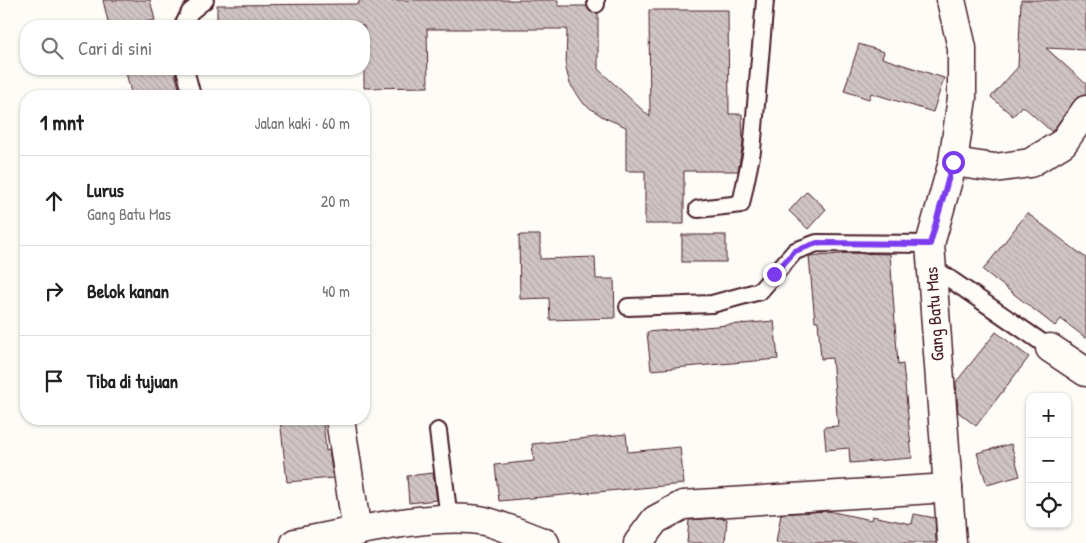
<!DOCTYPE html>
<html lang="id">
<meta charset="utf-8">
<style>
:root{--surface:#fff;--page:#f2f2f2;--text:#222;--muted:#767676;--line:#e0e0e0}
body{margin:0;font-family:"Patrick Hand",sans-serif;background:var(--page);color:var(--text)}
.controls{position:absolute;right:15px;bottom:15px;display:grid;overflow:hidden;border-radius:10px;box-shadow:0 1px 4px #0004}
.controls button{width:45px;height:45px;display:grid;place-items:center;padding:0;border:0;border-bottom:1px solid var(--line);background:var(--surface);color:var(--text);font:25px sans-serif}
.stop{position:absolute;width:15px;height:15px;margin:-11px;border:4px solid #7c3aed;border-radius:50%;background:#fff}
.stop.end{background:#7c3aed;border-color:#fff;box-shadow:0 1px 5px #0008}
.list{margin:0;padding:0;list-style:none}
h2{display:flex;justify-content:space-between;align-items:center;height:65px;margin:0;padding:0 20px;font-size:21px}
h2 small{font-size:16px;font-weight:400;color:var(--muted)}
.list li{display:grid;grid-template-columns:32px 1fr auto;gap:15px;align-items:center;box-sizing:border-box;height:90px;padding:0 20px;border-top:1px solid var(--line)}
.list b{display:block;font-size:19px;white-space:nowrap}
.list p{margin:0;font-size:16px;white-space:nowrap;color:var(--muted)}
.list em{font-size:16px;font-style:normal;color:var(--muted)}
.icon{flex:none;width:28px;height:28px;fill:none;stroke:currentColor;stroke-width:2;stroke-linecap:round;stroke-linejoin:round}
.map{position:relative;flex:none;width:1086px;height:543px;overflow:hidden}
.search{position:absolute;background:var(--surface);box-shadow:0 1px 4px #0004;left:20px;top:20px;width:350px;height:55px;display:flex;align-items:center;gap:12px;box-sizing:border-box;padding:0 18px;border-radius:20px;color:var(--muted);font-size:19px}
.panel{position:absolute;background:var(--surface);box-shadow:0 1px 4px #0004;left:20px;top:90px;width:350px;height:335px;border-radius:20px}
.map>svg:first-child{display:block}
.building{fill:url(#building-back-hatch);stroke:#4a1f2b}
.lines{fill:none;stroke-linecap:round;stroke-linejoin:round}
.lane-casing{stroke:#4a1f2b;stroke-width:20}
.street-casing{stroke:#4a1f2b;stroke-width:31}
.lane{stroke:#fdfcf7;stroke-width:16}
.street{stroke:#fdfcf7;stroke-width:28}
.route{stroke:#7c3aed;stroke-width:6}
.labels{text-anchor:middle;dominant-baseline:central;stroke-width:4;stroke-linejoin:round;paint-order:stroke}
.street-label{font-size:18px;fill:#4a1f2b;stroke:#fdfcf7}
</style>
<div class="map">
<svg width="1086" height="543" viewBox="0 0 1086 543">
<defs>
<pattern id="building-back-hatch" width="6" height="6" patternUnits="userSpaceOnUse" patternTransform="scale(1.25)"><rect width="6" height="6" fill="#d0c5c4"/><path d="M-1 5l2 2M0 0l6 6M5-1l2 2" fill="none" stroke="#b4a9a9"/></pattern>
</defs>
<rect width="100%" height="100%" fill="#fdfcf7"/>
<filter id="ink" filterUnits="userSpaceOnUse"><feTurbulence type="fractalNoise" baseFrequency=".02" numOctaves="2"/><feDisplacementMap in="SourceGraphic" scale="10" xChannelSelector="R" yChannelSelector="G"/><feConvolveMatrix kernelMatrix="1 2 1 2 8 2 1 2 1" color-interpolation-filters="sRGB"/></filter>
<g filter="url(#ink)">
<g class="building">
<polygon points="103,0 150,0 155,20 129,26 109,26"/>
<polygon points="359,0 558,0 558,6 587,6 591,12 598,13 598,69 650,117 649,10 728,10 729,114 742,114 743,143 738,171 684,171 684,224 645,224 645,171 626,171 626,127 603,117 584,104 570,84 566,69 567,29 427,29 428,87 364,88 364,26 217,26 217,5 359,4"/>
<polygon points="1021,0 1086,0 1086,50 1046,48 1086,84 1086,95 1074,101 1052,132 1023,106 1013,116 991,97 1018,67"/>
<polygon points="859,44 884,52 882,58 944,78 933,112 871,93 869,99 844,91"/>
<polygon points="125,69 174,69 181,96 132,96"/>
<polygon points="807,191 826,209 808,229 789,211"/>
<polygon points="1027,213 1086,258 1086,338 1061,319 1055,326 983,270"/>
<polygon points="519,235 540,235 540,259 595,257 596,279 614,279 615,318 550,320 549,298 520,299"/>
<rect x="682" y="235" width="44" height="27"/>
<polygon points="849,253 890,254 898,365 903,364 912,458 850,463 849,448 826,450 824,427 838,426 832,358 821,359 818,321 815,321 809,257"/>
<polygon points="774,321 778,359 651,370 647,332"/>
<polygon points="996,332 1029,357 976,426 958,412 956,382"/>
<polygon points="280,419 323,419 326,451 329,450 333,478 287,482"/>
<polygon points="626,434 628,452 680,447 684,484 499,501 495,465 534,461 532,444"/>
<polygon points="1011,444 1020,476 987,485 977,453"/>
<polygon points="433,473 437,500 409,503 407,476"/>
<polygon points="828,511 871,520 872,516 912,524 914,514 935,518 936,543 776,543 781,514"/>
<polygon points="719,518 727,519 725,543 687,543 689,520"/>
</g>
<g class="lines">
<g class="lane-casing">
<g id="lane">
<polyline points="596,4 596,0"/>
<polyline points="183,26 190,12 205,0"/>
<polyline points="185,69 192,96"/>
<polyline points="698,209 741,204 752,151 765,0"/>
<polyline points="931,266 1050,348"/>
<polyline points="628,307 712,304 760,291 795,251 817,243 930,244"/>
<polyline points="438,431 449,519"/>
</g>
</g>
<g class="street-casing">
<g id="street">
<polyline points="951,0 962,48 962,98 953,162 930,244 952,543"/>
<polyline points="953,162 995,168 1030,163 1063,143 1086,110"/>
<polyline points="1050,348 1086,372"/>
<polyline points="340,419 357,532"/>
<path d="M295,543C345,534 436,511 484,521C504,526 525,536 545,543"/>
<polyline points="638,543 655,520 683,505 948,488"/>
</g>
</g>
<use href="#lane" class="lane"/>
<use href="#street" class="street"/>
</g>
</g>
<g class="lines" filter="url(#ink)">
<polyline class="route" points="774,274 795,251 817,243 930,244 953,162"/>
</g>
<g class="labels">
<g class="street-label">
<text transform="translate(934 314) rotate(-94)">Gang Batu Mas</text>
</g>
</g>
</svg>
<div class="controls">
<button>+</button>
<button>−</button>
<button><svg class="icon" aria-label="locate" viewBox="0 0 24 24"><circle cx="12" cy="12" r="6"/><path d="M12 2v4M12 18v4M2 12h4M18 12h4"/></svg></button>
</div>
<div class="stop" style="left:953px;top:162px"></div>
<div class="stop end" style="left:774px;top:274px"></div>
<div class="search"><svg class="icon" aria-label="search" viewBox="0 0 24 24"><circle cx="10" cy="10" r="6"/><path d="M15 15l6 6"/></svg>Cari di sini</div>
<section class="panel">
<h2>1 mnt<small>Jalan kaki · 60 m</small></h2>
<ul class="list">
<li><svg class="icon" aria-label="ahead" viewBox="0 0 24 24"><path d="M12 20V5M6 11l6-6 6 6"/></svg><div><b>Lurus</b><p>Gang Batu Mas</p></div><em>20 m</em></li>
<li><svg class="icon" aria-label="right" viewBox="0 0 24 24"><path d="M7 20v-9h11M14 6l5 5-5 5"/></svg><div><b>Belok kanan</b></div><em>40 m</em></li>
<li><svg class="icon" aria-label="arrive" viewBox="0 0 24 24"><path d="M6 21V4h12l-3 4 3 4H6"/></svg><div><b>Tiba di tujuan</b></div></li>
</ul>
</section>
</div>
